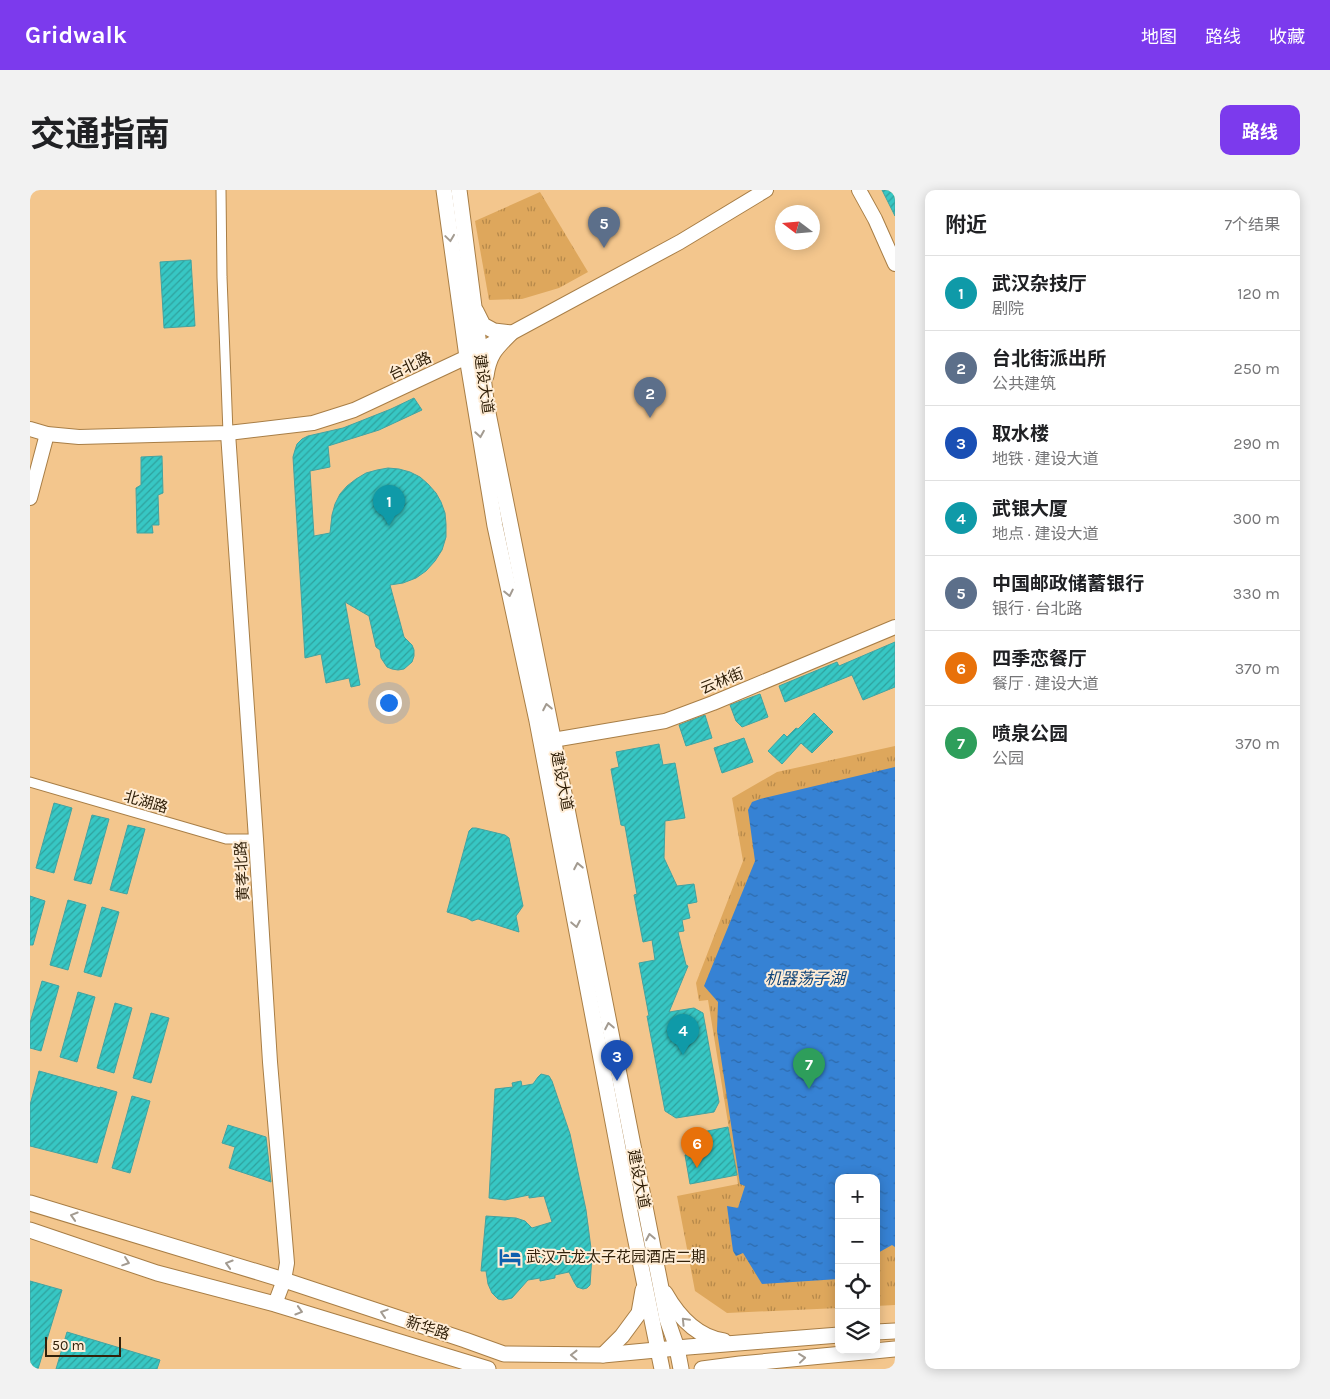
<!DOCTYPE html>
<html lang="zh">
<meta charset="utf-8">
<style>
:root{--surface:#fff;--page:#f2f2f2;--text:#202124;--muted:#757577;--line:#e0e0e0;--accent:#7c3aed}
body{margin:0;font-family:Karla,"Noto Sans SC",sans-serif;background:var(--page);color:var(--text)}
.controls{position:absolute;right:15px;bottom:15px;display:grid;overflow:hidden;border-radius:10px;box-shadow:0 2px 12px #0003}
.controls button{width:45px;height:45px;display:grid;place-items:center;padding:0;border:0;border-bottom:1px solid var(--line);background:var(--surface);color:var(--text);font:25px sans-serif}
.compass{position:absolute;left:745px;top:15px;width:45px;height:45px;border-radius:50%;background:var(--surface);box-shadow:0 2px 12px #0003;rotate:286deg}
.scale{position:absolute;left:15px;bottom:12px;width:76px;box-sizing:border-box;padding-left:5px;border:2px solid #32210a;border-top:0;font-size:14px;line-height:18px;white-space:nowrap;color:#32210a;-webkit-text-stroke:4px #ffedd6;paint-order:stroke}
.you{position:absolute;left:358px;top:512px;width:18px;height:18px;margin:-12px;border:4px solid #fff;border-radius:50%;background:#1a73e8;box-shadow:0 0 0 8px #1a73e833}
.badge{display:grid;place-items:center;width:32px;height:32px;border-radius:50%;background:var(--accent);color:#fff;font-size:16px;font-weight:700}
.pin{position:absolute;translate:-50% -41px;filter:drop-shadow(0 1px 2px #0008)}
.pin::after{content:'';position:absolute;top:26px;width:18px;height:15px;background:inherit;clip-path:polygon(0 0,100% 0,50% 100%)}
.list{margin:0;padding:0;list-style:none}
h2{display:flex;justify-content:space-between;align-items:center;height:65px;margin:0;padding:0 20px;font-size:21px}
h2 small{font-size:16px;font-weight:400;color:var(--muted)}
.list li{display:grid;grid-template-columns:32px 1fr auto;gap:15px;align-items:center;box-sizing:border-box;height:75px;padding:0 20px;border-top:1px solid var(--line)}
.list b{display:block;font-size:19px;white-space:nowrap}
.list p{margin:0;font-size:16px;white-space:nowrap;color:var(--muted)}
.list em{font-size:16px;font-style:normal;color:var(--muted)}
.icon{flex:none;width:28px;height:28px;fill:none;stroke:currentColor;stroke-width:2;stroke-linecap:round;stroke-linejoin:round}
.map{position:relative;flex:none;width:865px;height:1179px;overflow:hidden;border-radius:10px}
header{display:flex;align-items:center;gap:30px;box-sizing:border-box;height:70px;padding:0 25px;background:var(--accent);color:#fff}
header strong{font-size:24px}
nav{display:flex;gap:28px;margin-inline-start:auto;font-size:18px}
.intro{display:flex;align-items:center;justify-content:space-between;box-sizing:border-box;height:120px;padding:0 30px}
h1{margin:0;font-size:35px}
.button{padding:12px 22px;border-radius:10px;background:var(--accent);color:#fff;font-size:18px;font-weight:700}
main{display:flex;gap:30px;padding:0 30px}
aside{flex:1;background:var(--surface);border-radius:10px;box-shadow:0 2px 12px #0003}
.map>svg:first-child{display:block}
.park{fill:url(#park-tufts)}
.water{fill:url(#water-ripples)}
.building{fill:url(#building-hatch);stroke:#43a3a1}
.lines{fill:none;stroke-linecap:round;stroke-linejoin:round}
.street-casing{stroke:#a87e46;stroke-width:11}
.secondary-casing{stroke:#a87e46;stroke-width:16}
.primary-casing{stroke:#a87e46;stroke-width:17}
.street{stroke:#fff;stroke-width:9}
.secondary{stroke:#fff;stroke-width:14}
.primary{stroke:#fff;stroke-width:15}
.oneway{stroke:#a39b91}
.labels{text-anchor:middle;dominant-baseline:central;stroke-width:4;stroke-linejoin:round;paint-order:stroke}
.street-label{font-size:15px;fill:#32210a;stroke:#ffedd6}
.poi-label{font-size:15px;fill:#32210a;stroke:#ffedd6;text-anchor:start}
.water-label{font-size:16px;font-style:italic;fill:#0d4278;stroke:#ffedd6}
</style>
<header>
<strong>Gridwalk</strong>
<nav><a>地图</a><a>路线</a><a>收藏</a></nav>
</header>
<div class="intro"><h1>交通指南</h1><a class="button">路线</a></div>
<main>
<div class="map">
<svg width="865" height="1179" viewBox="0 0 865 1179">
<defs>
<pattern id="park-tufts" width="24" height="20" patternUnits="userSpaceOnUse" patternTransform="scale(1.25)"><rect width="24" height="20" fill="#dea75c"/><path d="M3 7l-1-3M5 7V3M7 7l1-3M15 17l-1-3M17 17v-4M19 17l1-3" fill="none" stroke="#b5884a"/></pattern>
<pattern id="water-ripples" width="26" height="14" patternUnits="userSpaceOnUse" patternTransform="scale(1.25)"><rect width="26" height="14" fill="#3682d4"/><path d="M2 4q2-2 4 0t4 0M15 11q2-2 4 0t4 0" fill="none" stroke="#2e6aaa"/></pattern>
<pattern id="building-hatch" width="6" height="6" patternUnits="userSpaceOnUse" patternTransform="scale(1.25)"><rect width="6" height="6" fill="#37c7c4"/><path d="M-1 1l2-2M0 6l6-6M5 7l2-2" fill="none" stroke="#2fa19d"/></pattern>
</defs>
<rect width="100%" height="100%" fill="#f3c68d"/>
<g class="park">
<polygon points="510,2 558,82 529,98 492,109 459,110 445,31"/>
<polygon points="865,556 865,1115 846,1116 846,988 809,988 809,1118 697,1123 665,1101 647,1006 708,994 678,810 669,811 666,793 713,671 702,608 747,582"/>
</g>
<polygon class="water" points="865,577 865,1057 862,1055 846,1064 846,988 809,988 809,1089 732,1094 713,1063 706,1066 703,1061 697,1016 708,1018 715,996 710,994 687,841 688,812 674,796 725,671 718,620 722,612 730,609"/>
<g class="building">
<polygon points="852,0 865,0 865,26"/>
<polygon points="161,70 165,136 134,138 130,72"/>
<polygon points="384,208 392,220 349,240 298,256 300,277 280,281 284,346 300,343 302,325 305,314 310,304 317,296 326,289 336,283 347,280 358,278 369,279 380,282 390,287 398,294 406,303 411,312 415,323 416,334 416,347 412,360 405,371 396,381 386,388 373,393 360,395 374,447 382,455 384,460 384,466 382,472 374,479 368,480 362,479 357,477 351,468 350,460 346,457 339,426 315,412 330,495 321,497 319,488 296,493 291,464 275,468 263,267 265,260 267,254 272,249 278,246 313,238 361,219"/>
<polygon points="132,266 133,303 128,305 129,335 122,335 123,343 107,343 106,298 111,295 111,267"/>
<polygon points="865,452 865,497 833,510 822,485 755,512 749,496 807,472 809,476"/>
<polygon points="730,504 738,527 712,537 706,531 700,515"/>
<polygon points="784,523 803,542 782,563 771,553 752,574 738,561 754,544 757,547 766,538 768,539"/>
<polygon points="675,525 682,548 656,556 649,535"/>
<polygon points="714,548 723,572 692,583 684,558"/>
<polygon points="629,554 633,575 645,573 655,628 635,631 634,668 647,696 664,694 667,712 657,714 660,728 652,730 654,741 648,742 656,775 658,776 639,822 664,818 673,823 689,912 684,922 646,928 635,921 617,826 619,826 609,773 625,770 622,750 613,752 604,705 607,704 595,636 591,635 581,579 589,577 586,562"/>
<polygon points="24,613 42,618 24,683 6,678"/>
<polygon points="62,625 79,629 61,694 44,690"/>
<polygon points="98,635 115,639 97,704 80,700"/>
<polygon points="442,638 446,638 475,645 479,648 493,716 486,726 489,742 448,729 442,731 437,728 417,722 439,641"/>
<polygon points="0,706 15,711 3,755 0,755"/>
<polygon points="38,710 56,715 38,780 20,775"/>
<polygon points="72,717 89,722 71,787 54,782"/>
<polygon points="12,791 29,796 11,861 0,858 0,833"/>
<polygon points="48,802 65,807 47,872 30,867"/>
<polygon points="85,813 102,818 84,883 67,878"/>
<polygon points="121,823 139,828 121,893 103,888"/>
<polygon points="9,881 70,898 70,897 87,902 67,973 0,956 0,915"/>
<polygon points="511,884 519,886 522,891 540,944 556,1020 562,1066 560,1095 557,1098 553,1099 547,1097 544,1092 539,1082 525,1085 525,1088 510,1091 510,1088 498,1090 482,1108 473,1110 468,1109 462,1103 458,1094 456,1081 451,1081 456,1026 486,1028 495,1031 502,1038 522,1032 514,1006 499,1008 499,1005 475,1010 459,1008 465,899 483,897 482,893 491,891 492,896 503,894 508,887"/>
<polygon points="102,906 120,911 100,983 82,978"/>
<polygon points="198,935 236,947 241,992 199,978 205,957 192,953"/>
<polygon points="698,937 707,985 660,994 655,965 671,963 667,943"/>
<polygon points="0,1091 32,1100 8,1179 0,1179"/>
<polygon points="37,1142 130,1170 127,1179 26,1179"/>
</g>
<g class="lines">
<g class="street-casing">
<g id="street">
<polyline points="191,0 192,87 198,243"/>
<polyline points="0,592 196,649 226,649"/>
</g>
</g>
<g class="secondary-casing">
<g id="secondary">
<polyline points="829,0 845,29 865,74"/>
<polyline points="0,239 17,244 49,247 198,243 283,233 324,220 437,167 650,52 736,0"/>
<polyline points="198,243 226,649 240,872 257,1073 254,1090 245,1114"/>
<polyline points="0,308 17,244"/>
<polyline points="523,550 635,531 683,513 865,437"/>
</g>
</g>
<g class="primary-casing">
<g id="primary">
<polyline points="414,0 437,167 465,336 507,531 601,1027 632,1179"/>
<polyline points="429,0 457,218 529,578 630,1093 637,1129 647,1158 651,1179"/>
<path d="M446,121L453,135L464,141L481,143C466,158 459,164 456,186"/>
<polyline points="0,1013 254,1090 435,1150 474,1164 573,1165 658,1157 809,1145"/>
<polyline points="0,1040 127,1083 245,1114 458,1179"/>
<path d="M635,1103C648,1126 666,1147 694,1151"/>
<polyline points="846,1142 865,1141"/>
<polyline points="573,1165 592,1146 609,1123 613,1100"/>
<polyline points="672,1179 710,1174 865,1159"/>
</g>
</g>
<use href="#street" class="street"/>
<use href="#secondary" class="secondary"/>
<use href="#primary" class="primary"/>
</g>
<defs><path id="oneway-chevron" d="M-2-3.5L2.5 0L-2 3.5" fill="none" stroke-width="1.6" stroke-linecap="round" stroke-linejoin="round" transform="scale(1.25)"/></defs>
<g class="oneway">
<use href="#oneway-chevron" transform="translate(420 48) rotate(82)"/>
<use href="#oneway-chevron" transform="translate(450 244) rotate(81)"/>
<use href="#oneway-chevron" transform="translate(479 403) rotate(78)"/>
<use href="#oneway-chevron" transform="translate(517 517) rotate(-101)"/>
<use href="#oneway-chevron" transform="translate(548 676) rotate(-101)"/>
<use href="#oneway-chevron" transform="translate(546 734) rotate(79)"/>
<use href="#oneway-chevron" transform="translate(579 836) rotate(-101)"/>
<use href="#oneway-chevron" transform="translate(44 1026) rotate(-163)"/>
<use href="#oneway-chevron" transform="translate(620 1047) rotate(-101)"/>
<use href="#oneway-chevron" transform="translate(96 1072) rotate(19)"/>
<use href="#oneway-chevron" transform="translate(199 1074) rotate(-163)"/>
<use href="#oneway-chevron" transform="translate(269 1121) rotate(17)"/>
<use href="#oneway-chevron" transform="translate(354 1123) rotate(-162)"/>
<use href="#oneway-chevron" transform="translate(655 1131) rotate(-134)"/>
<use href="#oneway-chevron" transform="translate(544 1165) rotate(-179)"/>
<use href="#oneway-chevron" transform="translate(772 1168) rotate(-6)"/>
</g>
<defs>
<g id="hotel-bare" transform="scale(1.725)"><path d="M-6-4.5h1.5V1H6V5H4.5V3h-9V5H-6ZM-4 0a1.8 1.8 0 1 1 3.6 0ZM.5 0V-2.5h3Q6-2.5 6 0Z" fill="#0e60ae" stroke="#ffedd6" stroke-width="2.5" paint-order="stroke"/></g>
</defs>
<g fill-rule="evenodd">
<use href="#hotel-bare" x="480" y="1067"/>
</g>
<g class="labels">
<g class="street-label">
<text transform="translate(380 176) rotate(-25)">台北路</text>
<text transform="translate(454 194) rotate(82)">建设大道</text>
<text transform="translate(692 491) rotate(-22)">云林街</text>
<text transform="translate(532 591) rotate(79)">建设大道</text>
<text transform="translate(116 612) rotate(16)">北湖路</text>
<text transform="translate(212 681) rotate(-93)">黄孝北路</text>
<text transform="translate(609 989) rotate(79)">建设大道</text>
<text transform="translate(398 1138) rotate(18)">新华路</text>
</g>
<g class="poi-label">
<text x="496" y="1067">武汉亢龙太子花园酒店二期</text>
</g>
<g class="water-label">
<text x="775" y="788">机器荡子湖</text>
</g>
</g>
</svg>
<div class="controls">
<button>+</button>
<button>−</button>
<button><svg class="icon" aria-label="locate" viewBox="0 0 24 24"><circle cx="12" cy="12" r="6"/><path d="M12 2v4M12 18v4M2 12h4M18 12h4"/></svg></button>
<button><svg class="icon" aria-label="layers" viewBox="0 0 24 24"><path d="M12 4l9 5-9 5-9-5zM3 14l9 5 9-5"/></svg></button>
</div>
<svg class="compass" viewBox="-18 -18 36 36"><path d="M0-13l5 13h-10z" fill="#e53935"/><path d="M0 13l5-13h-10z" fill="#757577"/></svg>
<div class="scale">50 m</div>
<div class="you"></div>
<div class="pin badge" style="left:359px;top:336px;background:#0f9aa8">1</div>
<div class="pin badge" style="left:620px;top:228px;background:#5c6f8a">2</div>
<div class="pin badge" style="left:587px;top:891px;background:#1a4fb4">3</div>
<div class="pin badge" style="left:653px;top:865px;background:#0f9aa8">4</div>
<div class="pin badge" style="left:574px;top:58px;background:#5c6f8a">5</div>
<div class="pin badge" style="left:667px;top:978px;background:#e8710a">6</div>
<div class="pin badge" style="left:779px;top:899px;background:#2e9e5b">7</div>
</div>
<aside>
<h2>附近<small>7个结果</small></h2>
<ul class="list">
<li><span class="badge" style="background:#0f9aa8">1</span><div><b>武汉杂技厅</b><p>剧院</p></div><em>120 m</em></li>
<li><span class="badge" style="background:#5c6f8a">2</span><div><b>台北街派出所</b><p>公共建筑</p></div><em>250 m</em></li>
<li><span class="badge" style="background:#1a4fb4">3</span><div><b>取水楼</b><p>地铁 · 建设大道</p></div><em>290 m</em></li>
<li><span class="badge" style="background:#0f9aa8">4</span><div><b>武银大厦</b><p>地点 · 建设大道</p></div><em>300 m</em></li>
<li><span class="badge" style="background:#5c6f8a">5</span><div><b>中国邮政储蓄银行</b><p>银行 · 台北路</p></div><em>330 m</em></li>
<li><span class="badge" style="background:#e8710a">6</span><div><b>四季恋餐厅</b><p>餐厅 · 建设大道</p></div><em>370 m</em></li>
<li><span class="badge" style="background:#2e9e5b">7</span><div><b>喷泉公园</b><p>公园</p></div><em>370 m</em></li>
</ul>
</aside>
</main>
